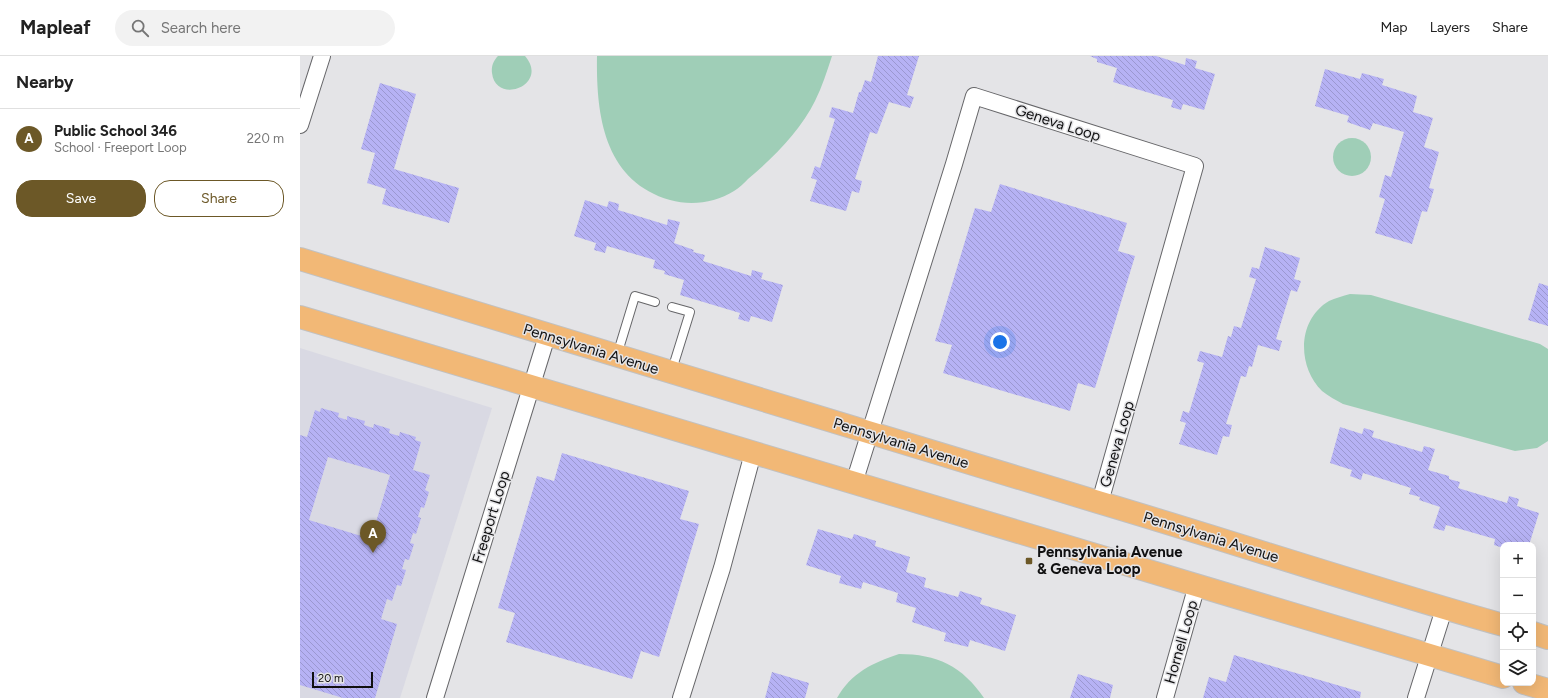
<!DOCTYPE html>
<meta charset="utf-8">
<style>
:root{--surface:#fff;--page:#f2f2f2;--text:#222;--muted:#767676;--line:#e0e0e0;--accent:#6c5827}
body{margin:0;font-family:Figtree,sans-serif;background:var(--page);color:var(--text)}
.controls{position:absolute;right:12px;bottom:12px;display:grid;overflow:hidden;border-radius:8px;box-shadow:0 4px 16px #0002}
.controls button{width:36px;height:36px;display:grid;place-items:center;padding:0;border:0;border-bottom:1px solid var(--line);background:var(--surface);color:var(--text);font:20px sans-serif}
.scale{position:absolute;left:12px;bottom:10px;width:61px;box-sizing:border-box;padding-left:4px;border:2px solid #101011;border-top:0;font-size:11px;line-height:14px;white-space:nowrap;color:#101011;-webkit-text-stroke:3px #e4e4e7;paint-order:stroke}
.you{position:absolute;left:700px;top:286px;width:14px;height:14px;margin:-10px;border:3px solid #fff;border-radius:50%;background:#1a73e8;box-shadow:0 0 0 6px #1a73e833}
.badge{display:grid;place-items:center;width:26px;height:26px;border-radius:50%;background:var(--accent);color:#fff;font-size:13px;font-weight:700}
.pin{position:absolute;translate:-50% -33px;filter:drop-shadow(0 1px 2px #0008)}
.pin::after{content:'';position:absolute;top:21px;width:14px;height:12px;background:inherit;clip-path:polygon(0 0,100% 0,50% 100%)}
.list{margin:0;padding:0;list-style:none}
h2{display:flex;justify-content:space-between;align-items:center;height:52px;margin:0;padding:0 16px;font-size:17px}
h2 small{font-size:13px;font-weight:400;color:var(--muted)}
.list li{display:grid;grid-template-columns:26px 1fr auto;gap:12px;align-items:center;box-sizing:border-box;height:60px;padding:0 16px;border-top:1px solid var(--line)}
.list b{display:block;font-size:15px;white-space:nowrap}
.list p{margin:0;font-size:13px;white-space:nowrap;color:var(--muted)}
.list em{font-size:13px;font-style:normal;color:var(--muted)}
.actions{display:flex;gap:8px;padding:12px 16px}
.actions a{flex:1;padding:9px 0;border:1px solid var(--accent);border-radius:16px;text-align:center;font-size:14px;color:var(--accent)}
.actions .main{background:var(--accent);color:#fff}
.icon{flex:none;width:22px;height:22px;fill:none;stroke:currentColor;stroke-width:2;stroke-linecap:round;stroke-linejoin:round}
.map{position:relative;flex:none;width:1248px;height:642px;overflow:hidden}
header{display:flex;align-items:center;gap:24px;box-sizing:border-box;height:56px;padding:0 20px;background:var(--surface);border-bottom:1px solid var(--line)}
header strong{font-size:19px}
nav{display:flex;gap:22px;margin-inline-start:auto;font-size:14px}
.search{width:280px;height:36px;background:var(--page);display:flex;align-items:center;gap:10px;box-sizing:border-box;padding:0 14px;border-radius:22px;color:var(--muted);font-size:15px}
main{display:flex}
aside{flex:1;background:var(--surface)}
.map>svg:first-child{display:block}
.built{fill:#d9d9e3}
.grass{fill:#9fceb7}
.building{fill:url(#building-back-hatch);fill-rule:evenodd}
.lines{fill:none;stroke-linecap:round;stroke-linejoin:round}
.lane-casing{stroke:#666669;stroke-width:10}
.street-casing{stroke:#666669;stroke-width:18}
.primary-casing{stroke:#c1c1c1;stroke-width:24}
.lane{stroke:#fff;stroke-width:8}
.street{stroke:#fff;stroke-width:16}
.primary{stroke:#f2b876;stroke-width:22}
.poi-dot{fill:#6c5827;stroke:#e4e4e7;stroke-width:1.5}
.labels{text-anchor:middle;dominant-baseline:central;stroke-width:3;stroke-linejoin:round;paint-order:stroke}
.street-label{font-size:15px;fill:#101011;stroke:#e4e4e7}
.poi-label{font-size:15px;font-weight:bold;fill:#101011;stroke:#e4e4e7;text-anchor:start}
</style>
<header>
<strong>Mapleaf</strong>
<div class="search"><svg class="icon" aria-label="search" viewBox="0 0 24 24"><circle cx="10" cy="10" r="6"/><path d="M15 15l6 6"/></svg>Search here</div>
<nav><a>Map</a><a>Layers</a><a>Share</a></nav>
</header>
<main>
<aside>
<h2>Nearby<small></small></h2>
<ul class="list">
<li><span class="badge">A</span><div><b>Public School 346</b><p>School · Freeport Loop</p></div><em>220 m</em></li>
</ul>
<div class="actions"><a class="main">Save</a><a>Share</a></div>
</aside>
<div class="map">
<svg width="1248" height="642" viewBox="0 0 1248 642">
<defs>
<pattern id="building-back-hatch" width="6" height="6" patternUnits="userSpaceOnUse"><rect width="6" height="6" fill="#b6b2f4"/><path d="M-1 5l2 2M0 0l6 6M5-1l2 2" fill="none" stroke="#9b98d0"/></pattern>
</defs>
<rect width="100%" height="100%" fill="#e4e4e7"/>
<polygon class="built" points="0,292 192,352 100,642 0,642"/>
<g class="grass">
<path d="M198,0H225C250,29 196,50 192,17C191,10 194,4 198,0Z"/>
<path d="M297,0H532C527,15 522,31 515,45C501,74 472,103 448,123C444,127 439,132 434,135C415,147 391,150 370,144C304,125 296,59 297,0Z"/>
<circle cx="1052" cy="101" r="19"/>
<path d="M1050,238L1071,239L1240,288L1248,293V385L1237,392L1215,395L1043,348C1036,344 1028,340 1022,335C997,310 997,264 1029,245C1035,242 1043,240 1050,238Z"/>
<path d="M599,598C637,598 662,610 684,642H537C551,617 572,607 599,598Z"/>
</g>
<g class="building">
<polygon points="578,0 619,0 607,39 614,41 610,52 589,46 577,78 570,76 555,123 562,125 559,137 552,135 546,155 510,145 517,124 511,122 515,110 520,112 535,63 529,61 532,51 553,57 559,36 561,36 565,24 571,26"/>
<polygon points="790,0 856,0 885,9 886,2 897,5 895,12 915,18 904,54 883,48 881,54 871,51 873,44 813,26 817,12 797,6 797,3"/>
<polygon points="1025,13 1060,23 1062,17 1084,23 1082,29 1117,40 1113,56 1133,62 1124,91 1139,96 1129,132 1134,133 1127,156 1122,155 1112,188 1075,177 1085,143 1079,141 1085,119 1091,121 1104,76 1073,67 1070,74 1047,66 1049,60 1015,50"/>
<polygon points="80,27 116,38 94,113 159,132 149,167 82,148 86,133 67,127 75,97 61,93"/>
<polygon points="700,128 827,167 818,195 835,200 795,332 778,327 770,355 643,317 652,289 635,285 675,152 691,156"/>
<polygon points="285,144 307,151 309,145 319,148 318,154 367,169 368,163 380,166 374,187 394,194 393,196 405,199 403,205 451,220 452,214 463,217 461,223 483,229 472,266 451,260 449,266 438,263 440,257 380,239 384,224 364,218 365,215 353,212 355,204 307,190 305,197 294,194 296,187 274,180"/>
<polygon points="965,191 1000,202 994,223 1001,225 997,236 991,234 976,283 982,285 979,295 958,289 952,311 949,310 946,321 941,320 926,368 932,369 929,381 923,380 917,399 879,388 886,367 880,365 883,355 889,357 904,307 897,305 900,295 922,301 928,280 931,281 934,270 941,272 956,223 949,221 952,211 959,213"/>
<polygon points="1239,227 1248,230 1248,270 1228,264"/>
<path d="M21,352L39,357L38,361L47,364V360L65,365L64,369L73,372L74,368L90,373L89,377L99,380L100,376L116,381L115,384L121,386L113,414L130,419L125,434L129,436L124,452L121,451L118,461L121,462L116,478L113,477L110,487L114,488L109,504L105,503L102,513L106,514L101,530L97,529L92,545L87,543L81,563L97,568L75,642H43L0,629V379L7,381L15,354L20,356ZM28,401L90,419L71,483L9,464Z"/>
<polygon points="1040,371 1062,378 1064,372 1074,375 1072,381 1122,396 1124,390 1135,393 1128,414 1149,420 1149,423 1160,426 1158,432 1207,447 1209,440 1219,443 1217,450 1239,457 1229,489 1213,489 1206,487 1205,489 1203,489 1203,492 1194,489 1195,483 1146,469 1144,475 1133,472 1140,451 1119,444 1120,441 1109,438 1111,432 1063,417 1061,424 1050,420 1052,414 1030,407"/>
<polygon points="262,397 389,435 380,463 399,468 359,601 341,595 332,623 206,586 215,557 198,552 237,420 254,425"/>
<polygon points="518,473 552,483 554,478 576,485 575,490 610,501 606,516 626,522 624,531 658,541 660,535 682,542 680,548 716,559 705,595 670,584 668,591 644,585 646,577 612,566 616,552 596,546 598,537 563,526 561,533 539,527 541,520 506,509"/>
<polygon points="934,599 1061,636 1060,642 903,642 909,621 926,626"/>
<polygon points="472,616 509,627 505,642 465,642"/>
<polygon points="778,618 813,629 810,642 770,642"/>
</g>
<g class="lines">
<g class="lane-casing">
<g id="lane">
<polyline points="317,299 335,240 355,246"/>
<polyline points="371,317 390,256 372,251"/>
</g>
</g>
<g class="street-casing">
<g id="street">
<polyline points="0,69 22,0"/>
<polyline points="554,427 654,108 674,40 895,110 800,446"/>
<polyline points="135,642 247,280"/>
<polyline points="381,642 422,512 453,397"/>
<polyline points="865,642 897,529"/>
<polyline points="1116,642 1144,553"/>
</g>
</g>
<g class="primary-casing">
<g id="primary">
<path d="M0,203C265,286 531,366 798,446C933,486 1067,531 1203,569"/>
<polyline points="0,261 1203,621"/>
<polyline points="1233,577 1248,582"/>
<polyline points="1224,627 1248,634"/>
</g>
</g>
<use href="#lane" class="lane"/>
<use href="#street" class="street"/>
<use href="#primary" class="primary"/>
</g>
<rect class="poi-dot" x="725" y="501" width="8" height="8" rx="2"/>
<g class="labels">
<g class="street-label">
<text transform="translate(758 67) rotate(18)">Geneva Loop</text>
<text transform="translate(291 293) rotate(17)">Pennsylvania Avenue</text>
<text transform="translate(601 387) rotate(17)">Pennsylvania Avenue</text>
<text transform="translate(817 388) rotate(-74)">Geneva Loop</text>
<text transform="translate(191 461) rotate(-73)">Freeport Loop</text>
<text transform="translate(911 481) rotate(17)">Pennsylvania Avenue</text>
<text transform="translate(881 586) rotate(-74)">Hornell Loop</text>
</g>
<g class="poi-label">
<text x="737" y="496">Pennsylvania Avenue<tspan x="737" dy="17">&amp; Geneva Loop</tspan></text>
</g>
</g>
</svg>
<div class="controls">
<button>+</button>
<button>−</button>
<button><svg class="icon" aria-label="locate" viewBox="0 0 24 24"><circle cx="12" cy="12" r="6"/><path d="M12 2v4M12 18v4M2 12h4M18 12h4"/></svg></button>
<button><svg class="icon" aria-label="layers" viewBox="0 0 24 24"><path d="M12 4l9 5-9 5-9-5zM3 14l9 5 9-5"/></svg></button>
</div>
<div class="scale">20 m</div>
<div class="you"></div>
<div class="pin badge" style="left:73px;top:497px">A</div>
</div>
</main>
